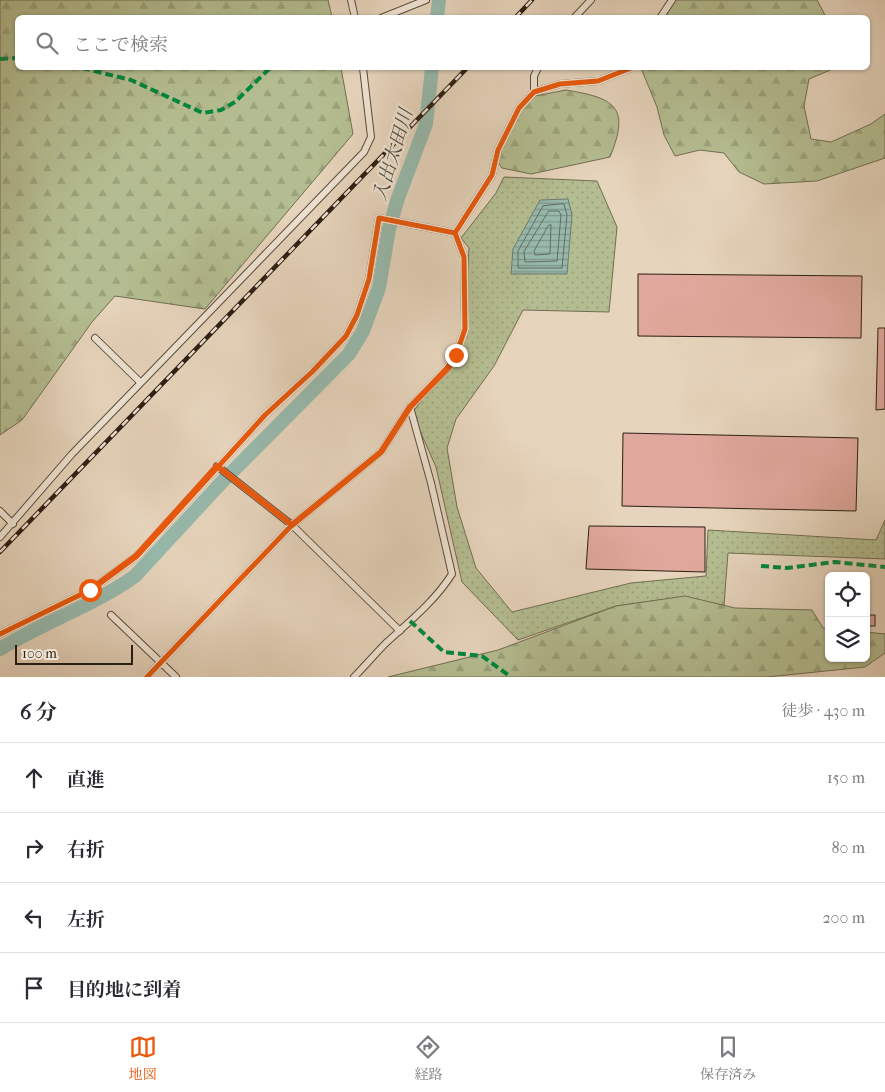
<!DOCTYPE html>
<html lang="ja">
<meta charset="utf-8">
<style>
:root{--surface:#fff;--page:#f7f7f7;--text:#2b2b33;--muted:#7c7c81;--line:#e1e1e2;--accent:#ea580c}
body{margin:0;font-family:"IM FELL French Canon","Noto Serif JP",serif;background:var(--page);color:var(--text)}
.controls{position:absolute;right:15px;bottom:15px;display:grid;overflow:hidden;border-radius:8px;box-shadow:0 1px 4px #0004}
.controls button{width:45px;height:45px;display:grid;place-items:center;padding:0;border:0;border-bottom:1px solid var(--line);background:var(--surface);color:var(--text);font:25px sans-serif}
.scale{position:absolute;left:15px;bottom:12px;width:118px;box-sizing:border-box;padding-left:5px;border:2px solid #2d1e13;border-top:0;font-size:14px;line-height:18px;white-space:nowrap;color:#2d1e13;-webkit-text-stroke:4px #efe3d3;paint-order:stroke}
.stop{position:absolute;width:15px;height:15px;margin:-11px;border:4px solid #ea580c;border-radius:50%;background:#fff}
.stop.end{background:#ea580c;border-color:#fff;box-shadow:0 1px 5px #0008}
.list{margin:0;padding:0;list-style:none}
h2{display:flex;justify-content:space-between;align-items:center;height:65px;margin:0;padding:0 20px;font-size:21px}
h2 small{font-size:16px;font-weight:400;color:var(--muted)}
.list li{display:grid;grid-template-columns:32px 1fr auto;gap:15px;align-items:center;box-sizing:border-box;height:70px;padding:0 20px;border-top:1px solid var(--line)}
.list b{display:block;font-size:19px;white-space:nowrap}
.list em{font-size:16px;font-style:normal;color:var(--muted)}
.icon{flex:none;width:28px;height:28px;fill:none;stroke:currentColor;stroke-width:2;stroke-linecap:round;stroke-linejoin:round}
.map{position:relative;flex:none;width:885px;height:677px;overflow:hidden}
.search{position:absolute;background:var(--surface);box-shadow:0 1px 4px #0004;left:15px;right:15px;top:15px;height:55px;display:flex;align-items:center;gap:12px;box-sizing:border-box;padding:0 18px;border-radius:8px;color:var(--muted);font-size:19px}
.sheet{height:345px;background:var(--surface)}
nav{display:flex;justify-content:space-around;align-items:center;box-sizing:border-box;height:70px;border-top:1px solid var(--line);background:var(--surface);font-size:14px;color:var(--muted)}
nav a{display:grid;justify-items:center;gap:2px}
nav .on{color:var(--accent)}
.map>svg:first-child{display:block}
.grass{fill:url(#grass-dots);stroke:#706e52}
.forest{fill:url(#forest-firs);stroke:#706e52}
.water{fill:url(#water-rules);stroke:#6d7b6f}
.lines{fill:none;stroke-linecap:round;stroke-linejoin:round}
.shore{stroke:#626c60;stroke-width:1}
.river{stroke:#97b9ac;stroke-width:14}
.building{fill:#e0a89c;stroke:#2d1e13}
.minor-casing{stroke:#5b4c3d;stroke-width:8}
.minor{stroke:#efe3d3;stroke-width:6}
.rail-casing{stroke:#2d1e13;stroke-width:4.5}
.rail{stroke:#efe3d3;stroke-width:2.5;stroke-dasharray:8;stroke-linecap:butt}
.quiet{stroke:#00873e;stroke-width:4;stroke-dasharray:8 4;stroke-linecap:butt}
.cycleway-casing{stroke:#efe3d3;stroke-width:8}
.cycleway{stroke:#e8590c;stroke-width:5}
.route{stroke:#ea580c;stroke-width:6}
.labels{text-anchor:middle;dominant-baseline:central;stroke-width:4.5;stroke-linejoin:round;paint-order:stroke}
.water-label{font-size:19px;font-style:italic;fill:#4d4c41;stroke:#efe3d3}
</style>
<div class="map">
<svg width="885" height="677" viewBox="0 0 885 677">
<defs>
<pattern id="grass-dots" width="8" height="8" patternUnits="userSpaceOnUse" patternTransform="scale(1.25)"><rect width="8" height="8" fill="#b4bd91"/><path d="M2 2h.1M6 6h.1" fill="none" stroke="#9ba27c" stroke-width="1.8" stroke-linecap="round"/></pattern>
<pattern id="forest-firs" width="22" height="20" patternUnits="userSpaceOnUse" patternTransform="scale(1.25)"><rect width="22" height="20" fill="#b4bd91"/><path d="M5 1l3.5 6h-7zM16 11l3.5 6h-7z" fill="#9ba27c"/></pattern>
<pattern id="water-rules" width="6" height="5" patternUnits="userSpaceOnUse" patternTransform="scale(1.25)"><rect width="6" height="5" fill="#97b9ac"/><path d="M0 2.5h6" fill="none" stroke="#7c968b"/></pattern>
</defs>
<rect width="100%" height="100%" fill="#e6d4bc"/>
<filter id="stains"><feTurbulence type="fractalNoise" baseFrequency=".004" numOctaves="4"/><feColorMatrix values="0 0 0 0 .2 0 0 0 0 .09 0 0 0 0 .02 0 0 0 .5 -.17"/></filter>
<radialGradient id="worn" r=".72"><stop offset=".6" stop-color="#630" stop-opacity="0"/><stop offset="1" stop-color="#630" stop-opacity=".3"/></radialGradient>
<polygon class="grass" points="504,177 597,181 617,227 609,312 523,310 494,366 456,419 447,448 457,507 476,568 512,612 631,583 706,576 708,530 876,540 885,520 885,559 728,553 724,605 675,598 616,606 518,640 462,582 436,467 412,413 456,355 465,320 469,248 461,238 496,193"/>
<g class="forest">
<polygon points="0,0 328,0 332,17 18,18 18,68 341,68 353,134 205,309 115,296 92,322 22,420 0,435"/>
<polygon points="672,0 817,0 826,17 661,18"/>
<polygon points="641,68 835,68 809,79 804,106 811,139 831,142 871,124 885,114 885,158 817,181 764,184 739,172 724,153 700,150 675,156 664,135 657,107"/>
<path d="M566,90C614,98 631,106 610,157L531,174L502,168L496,159L506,126L530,97Z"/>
<polygon points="685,596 735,608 812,610 823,628 829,629 829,658 866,658 866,632 885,634 885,653 865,667 767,677 388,677 498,650 616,606"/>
</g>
<polygon class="water" points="568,199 572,215 567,274 511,274 513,249 540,200"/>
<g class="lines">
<g class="shore">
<polygon points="564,204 567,215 562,268 518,268 518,251 543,206"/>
<polygon points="549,211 559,211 561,215 557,261 525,262 524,252"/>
<polygon points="551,225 550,254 535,255 534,251 548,226"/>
</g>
<g class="river">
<polyline points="437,18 439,0"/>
<path d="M0,649C44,622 93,606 135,576L220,484L349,354L363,331L379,288L389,229L398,198L426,124L432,68"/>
</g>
</g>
<g class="building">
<polygon points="638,274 862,276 861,338 638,336"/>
<polygon points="878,328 885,328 885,409 876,410"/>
<polygon points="623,433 858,438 856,511 622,506"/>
<polygon points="589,526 705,527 705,572 586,569"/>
<rect x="866" y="615" width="9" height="11"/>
</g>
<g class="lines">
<g class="minor-casing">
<g id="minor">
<polyline points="351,0 355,18"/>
<polyline points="381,18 426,0"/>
<polyline points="574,18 591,0"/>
<polyline points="660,18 672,0"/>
<polyline points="534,92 534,76 538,68"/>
<polyline points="95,338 140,382"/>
<polyline points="217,466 292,525 400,631"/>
<polyline points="0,511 13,524"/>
<polyline points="0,537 72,454 364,152 371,137 363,68"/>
<polyline points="111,615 176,677"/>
<polyline points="0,634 90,590 137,556 265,415 312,372 346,336 357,315 369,279 379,218 455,233"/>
<polyline points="147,677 292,525 381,452 410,407 448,367 456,355 465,329 464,257 455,233 492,175 498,150 519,108 534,92 560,84 598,81 631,68"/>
<path d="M354,677C365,666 375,654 386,643C409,622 435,601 452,574L431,483L410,407"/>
</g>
</g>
<use href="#minor" class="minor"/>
<g class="rail-casing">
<g id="rail">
<polyline points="515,18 532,0"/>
<polyline points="0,552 467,68"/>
</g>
</g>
<use href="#rail" class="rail"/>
<g class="quiet">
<polyline points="0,59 18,58"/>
<polyline points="82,68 131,80 203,113 221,110 235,102 270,68"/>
<polyline points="761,566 787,568 835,562 885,567"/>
<polyline points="410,621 444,652 482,656 511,677"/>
</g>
<g class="cycleway-casing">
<g id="cycleway">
<polyline points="0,634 90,590 137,556 265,415 312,372 346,336 357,315 369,279 379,218 455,233"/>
<polyline points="147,677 292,525 381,452 410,407 448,367 456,355 465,329 464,257 455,233 492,175 498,150 519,108 534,92 560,84 598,81 631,68"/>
</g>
</g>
<use href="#cycleway" class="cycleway"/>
</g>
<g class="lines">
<polyline class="route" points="90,590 136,556 217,466 292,525 381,452 410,407 448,368 456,355"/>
</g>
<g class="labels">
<g class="water-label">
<text transform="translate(393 155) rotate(-73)">入出太田川</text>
</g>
</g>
<rect width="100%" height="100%" filter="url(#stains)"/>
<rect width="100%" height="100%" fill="url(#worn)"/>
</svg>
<div class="controls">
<button><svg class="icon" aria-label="locate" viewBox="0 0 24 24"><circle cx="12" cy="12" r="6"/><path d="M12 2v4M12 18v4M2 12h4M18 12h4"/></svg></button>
<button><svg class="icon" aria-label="layers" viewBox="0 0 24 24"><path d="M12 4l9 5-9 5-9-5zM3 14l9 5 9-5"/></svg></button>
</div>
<div class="scale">100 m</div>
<div class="stop" style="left:90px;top:590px"></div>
<div class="stop end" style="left:456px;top:355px"></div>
<div class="search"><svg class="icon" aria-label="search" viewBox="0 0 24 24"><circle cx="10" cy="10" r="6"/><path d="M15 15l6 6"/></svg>ここで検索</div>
</div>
<section class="sheet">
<h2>6 分<small>徒歩 · 430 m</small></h2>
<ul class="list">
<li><svg class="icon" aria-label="ahead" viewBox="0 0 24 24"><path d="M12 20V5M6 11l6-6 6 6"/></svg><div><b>直進</b></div><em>150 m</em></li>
<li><svg class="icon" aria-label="right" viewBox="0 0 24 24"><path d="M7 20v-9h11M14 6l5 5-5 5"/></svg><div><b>右折</b></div><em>80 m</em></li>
<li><svg class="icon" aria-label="left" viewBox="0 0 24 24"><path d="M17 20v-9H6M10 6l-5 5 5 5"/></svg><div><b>左折</b></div><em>200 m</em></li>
<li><svg class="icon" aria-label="arrive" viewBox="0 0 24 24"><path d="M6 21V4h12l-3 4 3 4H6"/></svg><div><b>目的地に到着</b></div></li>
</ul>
</section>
<nav>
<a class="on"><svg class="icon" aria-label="map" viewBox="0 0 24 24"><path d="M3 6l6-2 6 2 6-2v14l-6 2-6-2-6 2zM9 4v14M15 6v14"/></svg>地図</a>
<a><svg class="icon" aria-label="directions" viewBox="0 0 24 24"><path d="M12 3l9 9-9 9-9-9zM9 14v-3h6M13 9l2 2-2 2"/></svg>経路</a>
<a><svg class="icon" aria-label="saved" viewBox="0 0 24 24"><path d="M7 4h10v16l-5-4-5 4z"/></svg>保存済み</a>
</nav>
